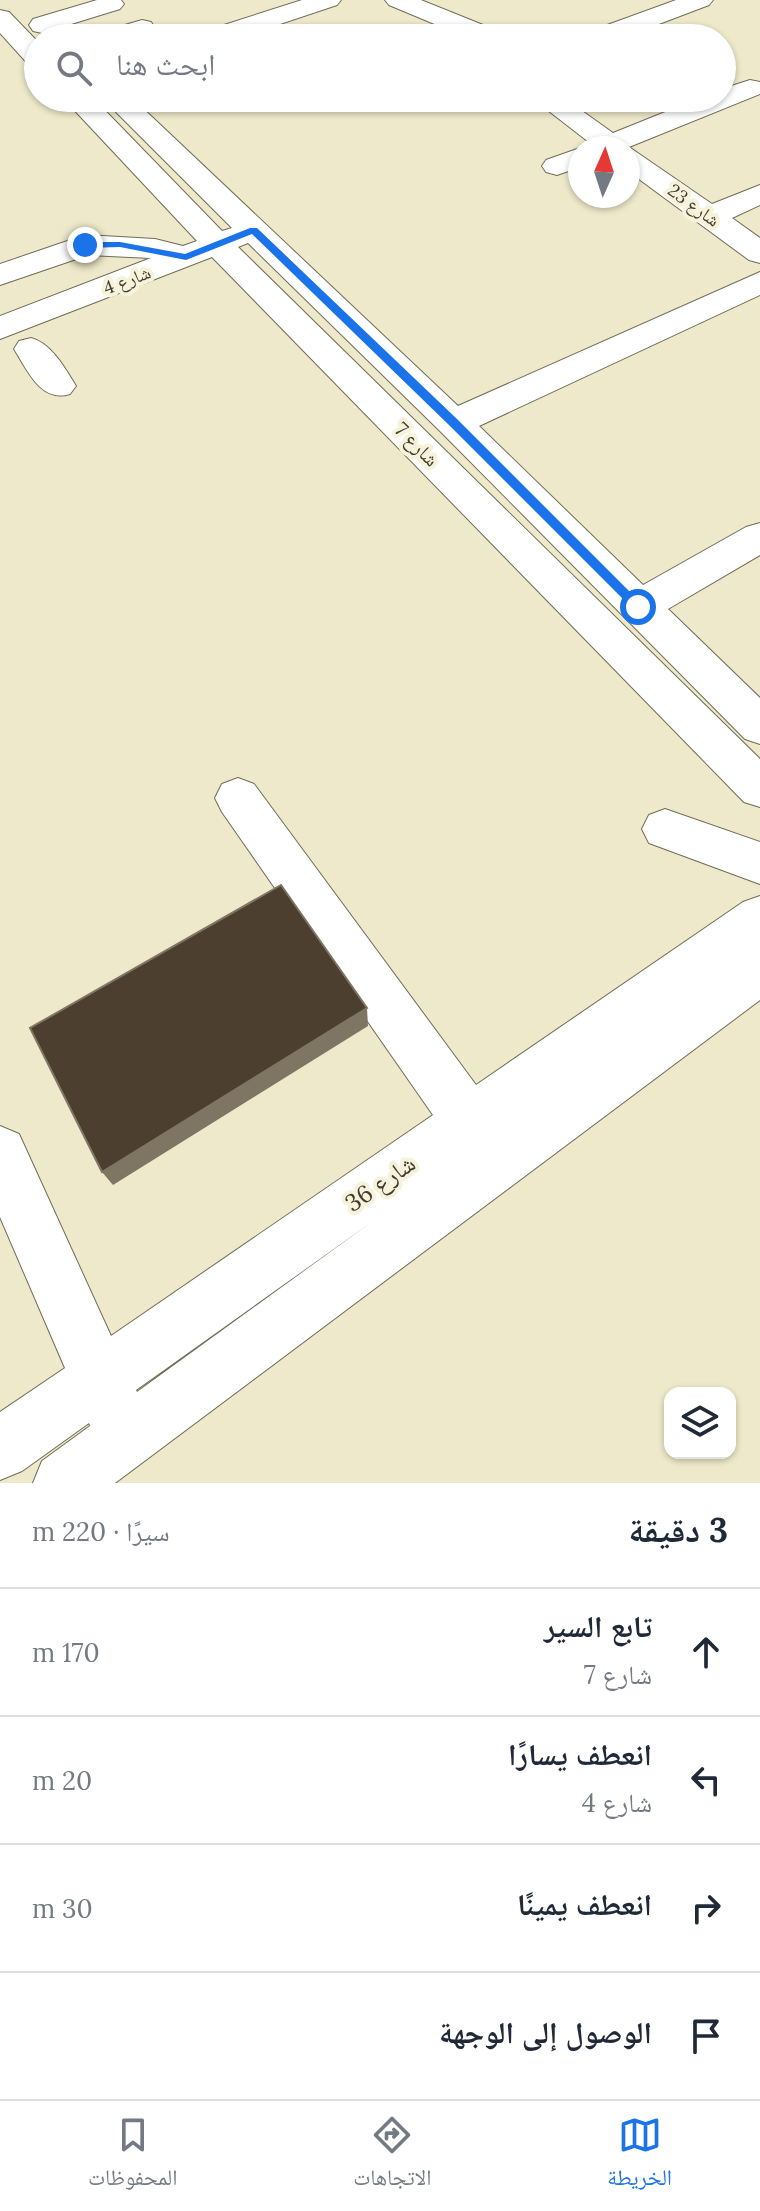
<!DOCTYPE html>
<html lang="ar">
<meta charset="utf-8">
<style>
:root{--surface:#fff;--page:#f6f6f7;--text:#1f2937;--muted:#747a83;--line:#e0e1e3;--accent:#1a73e8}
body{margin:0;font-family:Lora,"Noto Naskh Arabic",serif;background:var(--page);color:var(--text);direction:rtl}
.controls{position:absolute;right:24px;bottom:24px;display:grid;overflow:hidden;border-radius:16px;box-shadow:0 2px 6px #0004}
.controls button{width:72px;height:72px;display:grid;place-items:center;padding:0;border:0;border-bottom:2px solid var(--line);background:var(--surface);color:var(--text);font:40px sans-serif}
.compass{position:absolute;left:568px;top:136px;width:72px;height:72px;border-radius:50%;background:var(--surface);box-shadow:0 2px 6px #0004;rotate:3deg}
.stop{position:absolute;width:24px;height:24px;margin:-18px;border:6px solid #1a73e8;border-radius:50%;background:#fff}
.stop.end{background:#1a73e8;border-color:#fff;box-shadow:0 2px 8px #0008}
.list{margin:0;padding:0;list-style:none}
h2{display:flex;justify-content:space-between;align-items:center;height:104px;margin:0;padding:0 32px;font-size:34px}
h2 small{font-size:26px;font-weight:400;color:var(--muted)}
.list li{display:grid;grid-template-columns:52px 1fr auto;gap:24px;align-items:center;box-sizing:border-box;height:128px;padding:0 32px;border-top:2px solid var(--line)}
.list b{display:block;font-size:30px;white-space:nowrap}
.list p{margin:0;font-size:26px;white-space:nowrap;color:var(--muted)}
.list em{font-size:26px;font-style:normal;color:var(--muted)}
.icon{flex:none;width:44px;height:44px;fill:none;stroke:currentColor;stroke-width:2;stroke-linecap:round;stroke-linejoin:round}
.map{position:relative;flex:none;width:760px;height:1483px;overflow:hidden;direction:ltr}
.search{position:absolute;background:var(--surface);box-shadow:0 2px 6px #0004;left:24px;right:24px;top:24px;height:88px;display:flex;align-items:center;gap:20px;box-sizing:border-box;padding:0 28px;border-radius:44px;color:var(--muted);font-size:30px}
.sheet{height:616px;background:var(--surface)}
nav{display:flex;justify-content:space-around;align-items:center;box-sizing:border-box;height:112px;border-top:2px solid var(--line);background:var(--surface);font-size:22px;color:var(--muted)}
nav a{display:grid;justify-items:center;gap:4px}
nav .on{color:var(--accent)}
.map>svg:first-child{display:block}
.built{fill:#eee9ca;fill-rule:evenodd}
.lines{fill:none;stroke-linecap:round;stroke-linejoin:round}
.minor-casing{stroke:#706c57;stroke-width:2}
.minor{fill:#fff;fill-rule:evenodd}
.shaded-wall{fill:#7f7563}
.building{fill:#4c3f2f;stroke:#7f7563;stroke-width:2}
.route{fill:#1a73e8}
.labels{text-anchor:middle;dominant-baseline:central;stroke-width:8;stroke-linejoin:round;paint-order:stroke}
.far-street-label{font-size:18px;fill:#3e3c33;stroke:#f7f3db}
.street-label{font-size:20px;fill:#3e3c33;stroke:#f7f3db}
.near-street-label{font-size:24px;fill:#3e3c33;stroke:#f7f3db}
</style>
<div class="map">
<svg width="760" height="1483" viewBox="0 0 760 1483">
<rect width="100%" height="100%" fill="#f7f3db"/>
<path class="built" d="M0,0H760V1483H0ZM38,38H722V98H38ZM580,148H628V196H580ZM670,1393H730V1453H670Z"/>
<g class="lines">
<g class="minor-casing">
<g id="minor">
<polygon points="97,0 121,0 124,4 120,9 42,33 33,31 29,25 33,19"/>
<polygon points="302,0 341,0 337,5 238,38 198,38 202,32"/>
<polygon points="385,0 421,0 488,27 492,33 489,38 468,38 389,5"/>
<polygon points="676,0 713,0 709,5 622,38 584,38 588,32"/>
<polygon points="0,10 9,12 38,42 38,66 28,64 0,33"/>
<path d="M142,20L151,22L155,28C144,44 114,38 97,38L101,32Z"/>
<polygon points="750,80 760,82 760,94 629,147 712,204 760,185 760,205 732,218 760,238 760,263 749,260 628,171 628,148 586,148 590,143 532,98 564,98 613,133 700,98 722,98 722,89"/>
<polygon points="63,98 93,98 222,231 232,228 109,105 113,99 133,99 458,406 760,272 760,295 479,426 643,585 746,527 760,523 760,555 668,609 760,698 760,744 745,739 441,432 248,243 238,247 760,759 760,807 744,802 212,257 0,339 0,316 151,258 88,255 0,285 0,264 85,235 155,239 183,246 197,241"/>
<polygon points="580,148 580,167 557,175 546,172 542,166 546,160"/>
<path d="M31,338C51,343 65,368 76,386L70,394C41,403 28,371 14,349L19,341Z"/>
<path d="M238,778L254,784L476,1085L743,902L760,896V1000L115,1483H33L42,1461L90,1426L89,1423L22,1471L0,1480V1412L65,1368L0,1217V1126L19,1134L111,1336L433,1115L222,812L215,798L222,784ZM373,1221L137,1392L136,1390Z"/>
<polygon points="665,809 760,842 760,884 649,843 642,829 649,815"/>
</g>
</g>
<use href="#minor" class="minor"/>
</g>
<polygon class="shaded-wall" points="367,1008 368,1026 113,1185 102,1172"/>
<polygon class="building" points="281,885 367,1008 102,1172 30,1028"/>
<polygon class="route" points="250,228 257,228 458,420 642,604 642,610 634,610 450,426 252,234 186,260 120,247 85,248 80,245 85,242 120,242 185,254"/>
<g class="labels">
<g class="far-street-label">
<text transform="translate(694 205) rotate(36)">شارع 23</text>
<text transform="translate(127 280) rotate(-21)">شارع 4</text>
</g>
<g class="street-label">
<text transform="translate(417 444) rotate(45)">شارع 7</text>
</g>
<g class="near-street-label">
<text transform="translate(380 1183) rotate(-35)">شارع 36</text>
</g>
</g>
</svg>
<div class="controls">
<button><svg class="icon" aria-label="layers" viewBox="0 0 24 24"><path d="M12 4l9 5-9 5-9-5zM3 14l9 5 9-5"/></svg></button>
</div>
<svg class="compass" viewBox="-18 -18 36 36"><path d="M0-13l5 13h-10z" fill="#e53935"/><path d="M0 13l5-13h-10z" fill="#747a83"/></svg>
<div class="stop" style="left:638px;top:607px"></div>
<div class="stop end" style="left:85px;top:245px"></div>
<div class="search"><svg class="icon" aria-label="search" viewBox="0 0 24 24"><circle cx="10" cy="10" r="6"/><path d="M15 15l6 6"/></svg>ابحث هنا</div>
</div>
<section class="sheet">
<h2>3 دقيقة<small>سيرًا · 220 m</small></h2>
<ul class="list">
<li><svg class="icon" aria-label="ahead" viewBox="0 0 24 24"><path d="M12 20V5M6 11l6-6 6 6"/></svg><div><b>تابع السير</b><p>شارع 7</p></div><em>170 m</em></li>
<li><svg class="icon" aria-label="left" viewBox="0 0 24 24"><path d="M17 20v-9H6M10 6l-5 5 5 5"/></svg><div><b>انعطف يسارًا</b><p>شارع 4</p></div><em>20 m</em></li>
<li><svg class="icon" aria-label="right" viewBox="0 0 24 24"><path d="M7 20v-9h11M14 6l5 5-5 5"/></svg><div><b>انعطف يمينًا</b></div><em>30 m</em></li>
<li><svg class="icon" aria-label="arrive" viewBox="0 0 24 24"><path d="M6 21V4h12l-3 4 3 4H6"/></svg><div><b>الوصول إلى الوجهة</b></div></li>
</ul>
</section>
<nav>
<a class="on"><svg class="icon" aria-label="map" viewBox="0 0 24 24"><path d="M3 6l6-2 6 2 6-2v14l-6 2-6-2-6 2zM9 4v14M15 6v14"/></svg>الخريطة</a>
<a><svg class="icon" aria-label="directions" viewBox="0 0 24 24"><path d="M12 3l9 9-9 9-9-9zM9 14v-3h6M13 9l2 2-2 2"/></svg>الاتجاهات</a>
<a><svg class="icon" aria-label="saved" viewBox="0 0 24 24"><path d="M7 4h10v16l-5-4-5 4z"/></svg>المحفوظات</a>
</nav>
